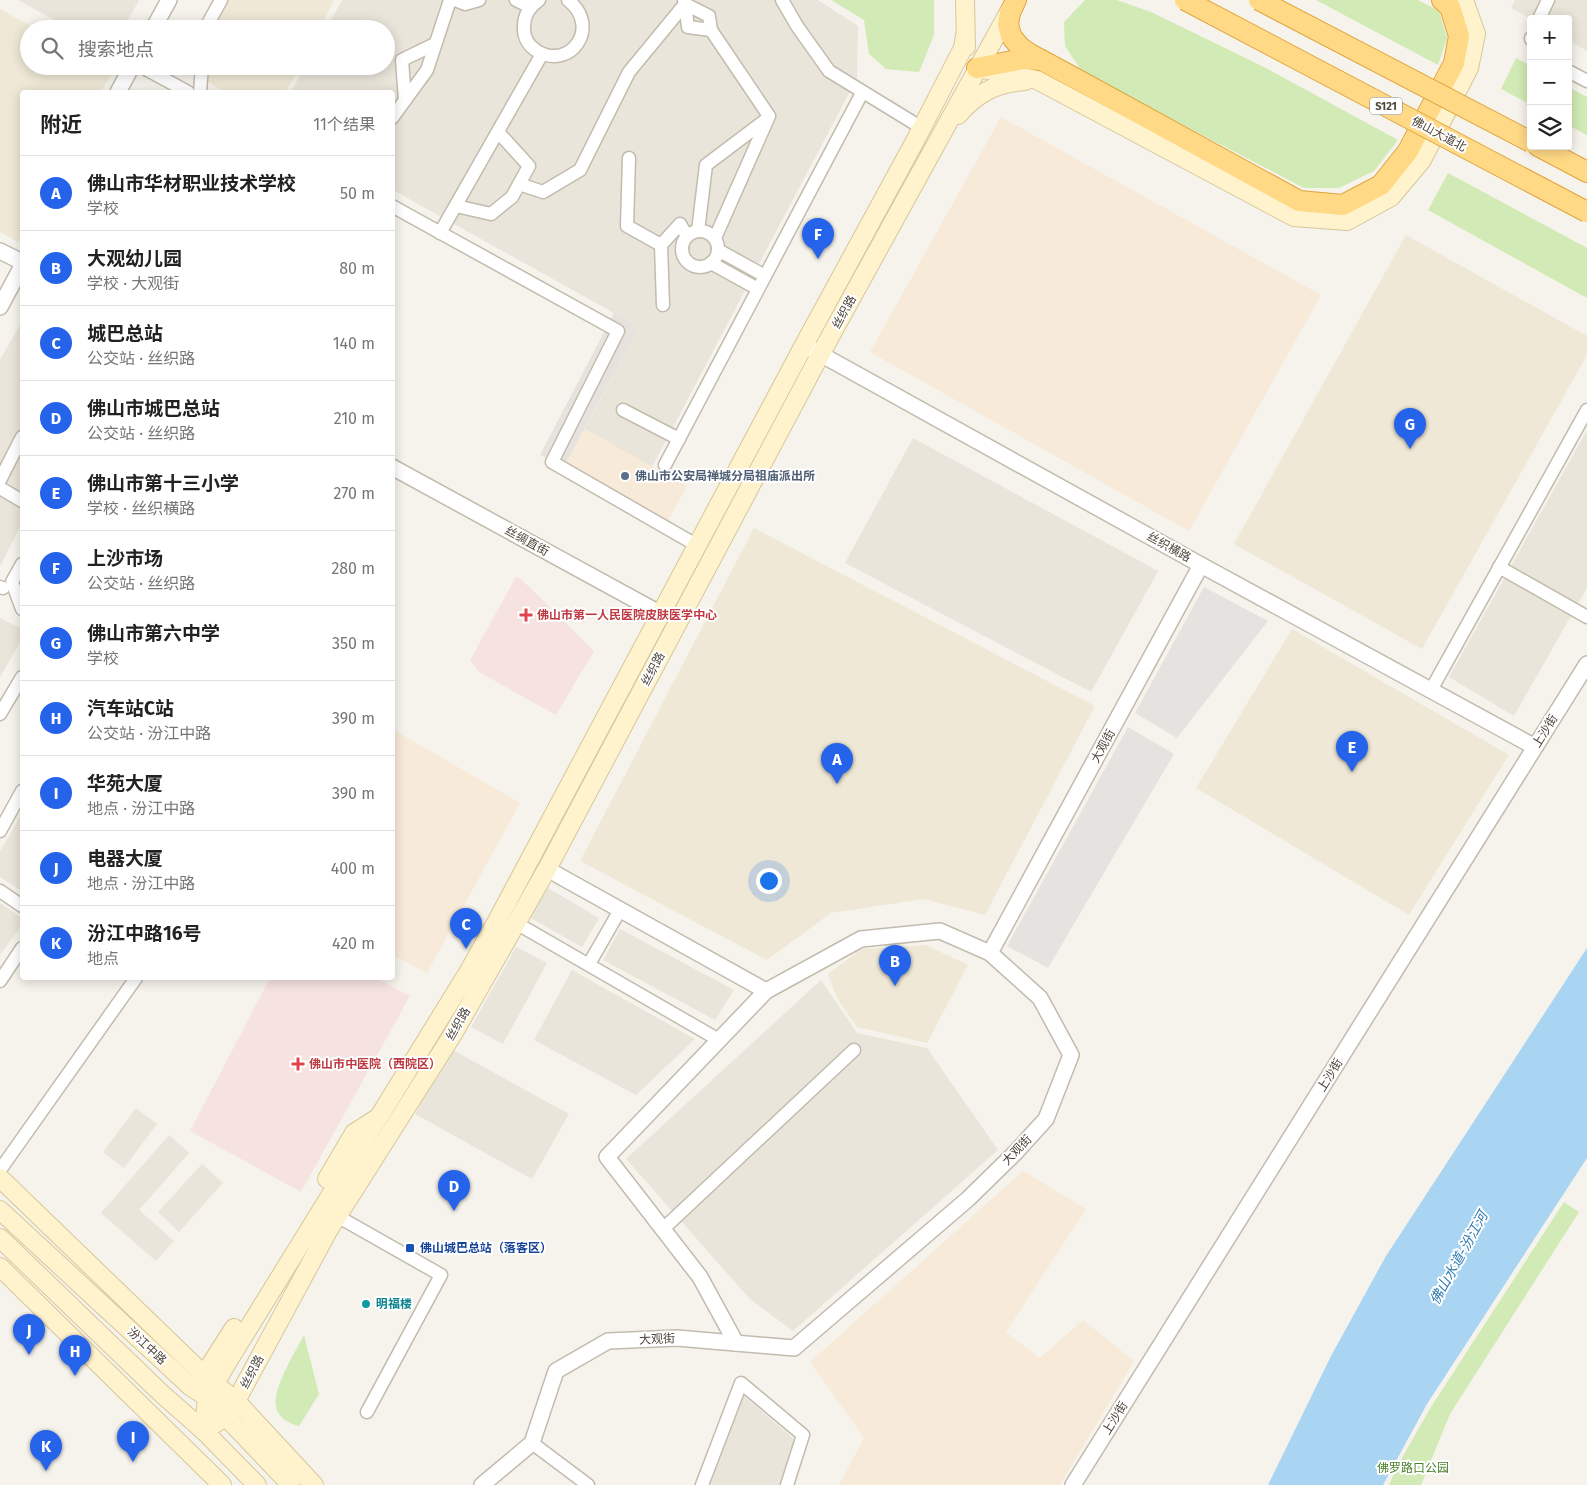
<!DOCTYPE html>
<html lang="zh">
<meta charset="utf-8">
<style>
:root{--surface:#fff;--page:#f6f6f6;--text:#222;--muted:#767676;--line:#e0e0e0;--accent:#2563eb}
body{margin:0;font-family:"Fira Sans","Noto Sans SC",sans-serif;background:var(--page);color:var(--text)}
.controls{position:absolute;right:15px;top:15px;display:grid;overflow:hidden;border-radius:5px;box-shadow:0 2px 12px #0003}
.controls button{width:45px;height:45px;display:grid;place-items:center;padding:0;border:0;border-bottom:1px solid var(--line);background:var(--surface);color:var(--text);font:25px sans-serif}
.you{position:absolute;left:768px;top:880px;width:18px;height:18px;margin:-12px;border:4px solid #fff;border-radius:50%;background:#1a73e8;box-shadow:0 0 0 8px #1a73e833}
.badge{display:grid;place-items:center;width:32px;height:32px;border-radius:50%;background:var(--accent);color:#fff;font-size:16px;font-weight:700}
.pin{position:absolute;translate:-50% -41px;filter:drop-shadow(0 1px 2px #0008)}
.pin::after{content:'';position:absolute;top:26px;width:18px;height:15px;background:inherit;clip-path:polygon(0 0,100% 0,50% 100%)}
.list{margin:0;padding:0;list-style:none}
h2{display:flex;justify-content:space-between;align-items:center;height:65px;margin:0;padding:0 20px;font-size:21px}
h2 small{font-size:16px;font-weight:400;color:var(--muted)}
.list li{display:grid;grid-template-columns:32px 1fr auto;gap:15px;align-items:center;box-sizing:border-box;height:75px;padding:0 20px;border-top:1px solid var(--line)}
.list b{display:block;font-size:19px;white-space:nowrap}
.list p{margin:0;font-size:16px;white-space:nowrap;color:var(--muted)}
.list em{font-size:16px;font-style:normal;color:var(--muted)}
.icon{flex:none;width:28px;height:28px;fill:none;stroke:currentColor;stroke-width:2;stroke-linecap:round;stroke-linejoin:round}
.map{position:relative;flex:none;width:1587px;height:1485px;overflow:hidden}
.search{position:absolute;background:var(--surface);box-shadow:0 2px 12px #0003;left:20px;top:20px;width:375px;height:55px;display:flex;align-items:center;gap:12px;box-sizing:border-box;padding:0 18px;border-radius:28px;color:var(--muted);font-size:19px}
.panel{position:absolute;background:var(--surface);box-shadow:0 2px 12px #0003;left:20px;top:90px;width:375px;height:890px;border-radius:5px}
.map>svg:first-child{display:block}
.residential{fill:#eae5da}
.commercial{fill:#f7ead8}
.industrial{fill:#e6e2dd}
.education{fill:#efe8d6}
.medical{fill:#f6e3e0}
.green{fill:#d2eab5}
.parking{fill:#e5e3e0}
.water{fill:#a9d4f2}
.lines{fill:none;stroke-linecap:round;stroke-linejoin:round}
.minor-casing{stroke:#c2bbae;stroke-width:15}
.tertiary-casing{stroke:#c2bbae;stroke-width:18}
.secondary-casing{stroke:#d6c79b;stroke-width:20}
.trunk-casing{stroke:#e0a43c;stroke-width:22}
.minor{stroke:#fff;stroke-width:12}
.tertiary{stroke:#fff;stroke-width:15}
.secondary{stroke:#fff3cd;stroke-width:18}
.trunk{stroke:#ffd985;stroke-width:20}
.trunk-bridge-casing{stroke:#e0a43c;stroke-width:22;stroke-linecap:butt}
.trunk-bridge{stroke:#ffd985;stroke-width:20}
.service-dot{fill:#5c6f8a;stroke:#fff;stroke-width:2}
.health-dot{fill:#e0444e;stroke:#fff;stroke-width:2}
.transit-dot{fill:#1a4fb4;stroke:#fff;stroke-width:2}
.culture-dot{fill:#0f9aa8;stroke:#fff;stroke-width:2}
.labels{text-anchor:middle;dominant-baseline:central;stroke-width:4;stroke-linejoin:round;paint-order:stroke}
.shield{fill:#fff;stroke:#817c74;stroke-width:1}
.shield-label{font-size:11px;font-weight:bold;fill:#4b4439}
.street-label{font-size:12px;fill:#4b4439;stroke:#fff}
.service-label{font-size:12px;font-weight:bold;fill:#4e5e75;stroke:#fff;text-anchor:start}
.health-label{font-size:12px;font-weight:bold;fill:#be3a42;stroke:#fff;text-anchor:start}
.transit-label{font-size:12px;font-weight:bold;fill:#164399;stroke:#fff;text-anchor:start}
.culture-label{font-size:12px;font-weight:bold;fill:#0d838f;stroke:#fff;text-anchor:start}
.park-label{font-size:12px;fill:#4a7f2a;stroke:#fff}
.water-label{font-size:14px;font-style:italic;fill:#2e7ab2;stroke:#fff}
</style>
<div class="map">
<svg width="1587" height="1485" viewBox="0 0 1587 1485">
<rect width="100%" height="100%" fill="#f6f3ec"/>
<g class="residential">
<polygon points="18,0 139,0 123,29 71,29"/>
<polygon points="342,0 818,0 858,26 857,78 652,467 585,429 639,327 393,190 392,92 291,92 305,66 386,66 386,29 326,29"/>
<polygon points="1515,0 1587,0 1587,51 1568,40 1568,19 1531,19 1511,8"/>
<polygon points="22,321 22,523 0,567 0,360"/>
<polygon points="1587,430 1587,588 1514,716 1449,677"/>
<polygon points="913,438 1158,571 1091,692 845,563"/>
<polygon points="0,618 22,629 22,639 0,677"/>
<polygon points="22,813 22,891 0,877 0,852"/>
<polygon points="548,888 599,918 582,947 529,917"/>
<polygon points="0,903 22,918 22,925 0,955"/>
<polygon points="620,929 734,990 715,1020 603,960"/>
<polygon points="516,947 547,963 503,1044 471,1027"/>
<polygon points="572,970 695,1039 636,1095 534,1040"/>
<polygon points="821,980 857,1033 927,1048 998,1150 793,1331 750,1299 626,1159"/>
<polygon points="451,1049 569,1114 532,1179 415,1114"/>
<polygon points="136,1108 157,1124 124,1168 103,1152"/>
<polygon points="169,1135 189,1153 139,1210 174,1241 156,1261 101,1213"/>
<polygon points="202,1164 223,1183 179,1232 158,1212"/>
<polygon points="744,1396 795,1440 780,1485 710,1485"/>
</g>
<g class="commercial">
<polygon points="1001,117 1321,295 1189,531 870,352"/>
<polygon points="585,429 687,486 666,524 564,467"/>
<polygon points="392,729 520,803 427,973 393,955"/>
<polygon points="1023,1171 1086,1209 1006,1332 1040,1358 1083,1320 1134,1361 1060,1485 839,1485 864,1438 810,1362"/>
</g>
<polygon class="industrial" points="614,313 639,327 564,467 540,455"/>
<g class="education">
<polygon points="226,0 334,0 319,29 211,29"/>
<polygon points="0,9 36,29 29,29 29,66 105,66 113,71 101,92 22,92 22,233 18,242 0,232"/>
<polygon points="209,66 300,66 286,92 225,92 208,82"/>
<polygon points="1406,235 1587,336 1587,355 1422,649 1234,544"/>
<polygon points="754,528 1095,706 985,915 924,899 831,913 767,960 580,861"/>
<polygon points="1292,629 1509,755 1409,915 1196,788"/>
<polygon points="926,945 968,965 927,1043 857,1027 837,998 828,974 862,949"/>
</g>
<g class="medical">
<polygon points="516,577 520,578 594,651 556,715 479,672 470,660"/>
<polygon points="270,978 376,978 410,996 301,1192 190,1131"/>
</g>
<g class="green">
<polygon points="831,0 934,0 934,35 919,72 886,69 869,54 864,20"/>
<polygon points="1085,0 1117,0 1151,12 1264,67 1398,140 1374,171 1339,188 1304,188 1083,73 1065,46 1064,22"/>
<polygon points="1316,0 1418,0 1439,11 1447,38 1438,65"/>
<polygon points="1516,58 1531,66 1531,105 1501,89"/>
<polygon points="1568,87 1587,97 1587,135 1568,125"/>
<polygon points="1448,173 1587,248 1587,298 1428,210"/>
<polygon points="1564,1202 1579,1212 1450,1414 1421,1485 1389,1485 1399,1463 1431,1407"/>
<path d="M304,1335L319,1394L299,1426C290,1424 278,1418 276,1407C272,1389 295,1352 304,1335Z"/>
</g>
<g class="parking">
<polygon points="1204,587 1268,621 1177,738 1135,713"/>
<polygon points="1128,727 1174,754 1048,968 1007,946"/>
</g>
<polygon class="water" points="1587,948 1587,1158 1427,1404 1383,1485 1268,1485 1331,1356 1386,1256"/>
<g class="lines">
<g class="minor-casing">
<g id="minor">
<polyline points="455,0 465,4 479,0"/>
<polyline points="516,0 530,7"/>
<path d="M539,0C529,7 523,16 524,29C524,38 529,46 537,51C570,71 602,27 568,0"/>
<polyline points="684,0 685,4 709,16 711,30"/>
<polyline points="782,0 797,26 829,71 922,128"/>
<polyline points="685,4 688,27 711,30 769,116 715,238"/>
<polyline points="1539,19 1548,0"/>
<polyline points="205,29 221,0"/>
<polyline points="1531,38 1531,39"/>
<polyline points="140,66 188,92"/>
<polyline points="1568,71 1587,81"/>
<polyline points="200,92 202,66"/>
<polyline points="405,100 402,60 435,44"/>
<polyline points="392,118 427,70 450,0"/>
<polyline points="629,158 627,226 661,245"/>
<polyline points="519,184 543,192 580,170 629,72 685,4"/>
<polyline points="392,206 618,331 552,462 698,546"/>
<polyline points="456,206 491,214 512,197 529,166 498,132"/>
<polyline points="698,231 706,165 767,119"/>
<circle cx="700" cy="249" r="18"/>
<polyline points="440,233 542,54"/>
<polyline points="718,250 765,276"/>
<polyline points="711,263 758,289"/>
<polyline points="663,305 661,245 680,224 687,236"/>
<polyline points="623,410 679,439"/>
<polyline points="665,465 862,93"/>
<polyline points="0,480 22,437"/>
<polyline points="0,488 22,501"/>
<polyline points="22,564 12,582 22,609"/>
<polyline points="1499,567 1587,617"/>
<polyline points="0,587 3,588"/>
<polyline points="1431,690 1587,410"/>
<polyline points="0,714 22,677"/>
<polyline points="0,831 22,791"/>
<polyline points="0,891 22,906"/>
<polyline points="516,923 719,1040"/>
<polyline points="589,964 620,910"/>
<polyline points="0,981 22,948"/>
<polyline points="0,1170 136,978"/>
<polyline points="337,1216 441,1275 367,1412"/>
<polyline points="663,1229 854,1050"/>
<polyline points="532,1443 588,1485"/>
<polyline points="702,1485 741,1383 803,1435 787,1485"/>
</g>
</g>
<g class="tertiary-casing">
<g id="tertiary">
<polyline points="153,29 169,0"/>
<polyline points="118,92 132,66"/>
<polyline points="0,251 22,262"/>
<polyline points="0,307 22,266"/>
<polyline points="804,345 1201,565 1535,747"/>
<polyline points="392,467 661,614"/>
<polyline points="547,869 766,991"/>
<polyline points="736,1343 700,1277 607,1157 766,991 861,939 940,931 990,953"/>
<polyline points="482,1485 532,1443 556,1371 608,1341 677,1338 794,1348 968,1199 1016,1152 1046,1119 1071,1055 1040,998 990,953 1201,565"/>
<polyline points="1073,1485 1587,664"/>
</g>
</g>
<g class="secondary-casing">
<g id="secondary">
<polyline points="965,0 966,47"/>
<polyline points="983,69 1037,80 1294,217 1347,221 1391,197 1422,160 1469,68 1476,34 1464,0"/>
<path d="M958,115C977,93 996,83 1025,81"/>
<polyline points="0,1178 204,1375 236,1401 314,1485"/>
<polyline points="327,1179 354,1133 376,1119"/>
<polyline points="0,1210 191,1387 207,1397 291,1485"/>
<polyline points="0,1238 162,1394 204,1431 257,1485"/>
<polyline points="0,1267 222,1485"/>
<polyline points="196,1383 204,1375 234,1328"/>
<polyline points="204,1431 225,1417 236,1401 328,1231 453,1034 547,869 820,355 1010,10"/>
<polyline points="204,1431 207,1397 230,1358 469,971 497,921 804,345 915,141 963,48 965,36"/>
</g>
</g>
<g class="trunk-casing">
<g id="trunk">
<polyline points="1016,0 1010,13 1008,24 1011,36 1020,47 1030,54 1069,75 1299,201 1343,205 1381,185 1408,151 1454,63 1459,36 1450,7 1442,0"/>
<polyline points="977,68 1023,59 1041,60"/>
<polyline points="1538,146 1587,172"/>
</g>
</g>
<use href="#minor" class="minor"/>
<use href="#tertiary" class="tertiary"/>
<use href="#secondary" class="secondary"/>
<use href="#trunk" class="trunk"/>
<g class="trunk-bridge-casing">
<g id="trunk-bridge">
<polyline points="1185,0 1587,212"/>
<polyline points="1259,0 1531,142"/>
</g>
</g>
<use href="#trunk-bridge" class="trunk-bridge"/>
</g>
<circle class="service-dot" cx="625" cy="476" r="5"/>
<g class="health-dot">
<path d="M523.5 607.5h5v5h5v5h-5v5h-5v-5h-5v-5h5z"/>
<path d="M295.5 1056.5h5v5h5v5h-5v5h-5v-5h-5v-5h5z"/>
</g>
<rect class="transit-dot" x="405" y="1243" width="10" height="10" rx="2.5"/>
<circle class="culture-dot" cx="366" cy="1304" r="5"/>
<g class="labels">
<rect class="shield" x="1370" y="97.5" width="32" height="17" rx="4"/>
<g class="shield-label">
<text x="1386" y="106">S121</text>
</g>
<g class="street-label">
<text transform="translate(1439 134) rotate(28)">佛山大道北</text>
<text transform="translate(844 312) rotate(-61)">丝织路</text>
<text transform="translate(527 541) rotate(29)">丝绸直街</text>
<text transform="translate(1169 547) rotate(29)">丝织横路</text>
<text transform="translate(653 669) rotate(-62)">丝织路</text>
<text transform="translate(1545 731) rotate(-58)">上沙街</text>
<text transform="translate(1103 746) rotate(-61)">大观街</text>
<text transform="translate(458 1024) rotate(-60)">丝织路</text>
<text transform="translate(1330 1075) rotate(-58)">上沙街</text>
<text transform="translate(1017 1150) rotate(-46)">大观街</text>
<text transform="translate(657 1339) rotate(-2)">大观街</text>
<text transform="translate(147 1346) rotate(43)">汾江中路</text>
<text transform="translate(252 1372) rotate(-62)">丝织路</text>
<text transform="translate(1115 1418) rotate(-58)">上沙街</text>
</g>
<g class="service-label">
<text x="635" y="476">佛山市公安局禅城分局祖庙派出所</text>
</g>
<g class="health-label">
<text x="537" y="615">佛山市第一人民医院皮肤医学中心</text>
<text x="309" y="1064">佛山市中医院（西院区）</text>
</g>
<g class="transit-label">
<text x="420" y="1248">佛山城巴总站（落客区）</text>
</g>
<g class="culture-label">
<text x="376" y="1304">明福楼</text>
</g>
<g class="park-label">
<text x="1413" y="1468">佛罗路口公园</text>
</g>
<g class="water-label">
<text transform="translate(1459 1258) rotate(-61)">佛山水道-汾江河</text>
</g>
</g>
</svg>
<div class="controls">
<button>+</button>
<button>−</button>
<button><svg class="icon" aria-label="layers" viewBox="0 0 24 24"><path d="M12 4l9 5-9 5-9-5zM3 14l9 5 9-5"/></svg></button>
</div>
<div class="you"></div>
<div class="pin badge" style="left:837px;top:784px">A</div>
<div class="pin badge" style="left:895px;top:986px">B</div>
<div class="pin badge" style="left:466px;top:949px">C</div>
<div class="pin badge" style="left:454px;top:1211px">D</div>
<div class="pin badge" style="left:1352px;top:772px">E</div>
<div class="pin badge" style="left:818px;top:259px">F</div>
<div class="pin badge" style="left:1410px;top:449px">G</div>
<div class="pin badge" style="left:75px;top:1376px">H</div>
<div class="pin badge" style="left:133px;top:1462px">I</div>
<div class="pin badge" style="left:29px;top:1355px">J</div>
<div class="pin badge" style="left:46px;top:1471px">K</div>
<div class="search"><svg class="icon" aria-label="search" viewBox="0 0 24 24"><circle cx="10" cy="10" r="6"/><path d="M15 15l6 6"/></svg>搜索地点</div>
<section class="panel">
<h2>附近<small>11个结果</small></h2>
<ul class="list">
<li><span class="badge">A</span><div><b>佛山市华材职业技术学校</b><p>学校</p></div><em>50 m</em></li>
<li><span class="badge">B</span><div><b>大观幼儿园</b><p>学校 · 大观街</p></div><em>80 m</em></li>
<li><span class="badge">C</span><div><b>城巴总站</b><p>公交站 · 丝织路</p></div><em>140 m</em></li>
<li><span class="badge">D</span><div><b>佛山市城巴总站</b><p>公交站 · 丝织路</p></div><em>210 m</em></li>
<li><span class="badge">E</span><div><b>佛山市第十三小学</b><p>学校 · 丝织横路</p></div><em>270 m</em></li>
<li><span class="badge">F</span><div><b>上沙市场</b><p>公交站 · 丝织路</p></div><em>280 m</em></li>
<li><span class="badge">G</span><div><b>佛山市第六中学</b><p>学校</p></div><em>350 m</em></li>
<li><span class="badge">H</span><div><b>汽车站C站</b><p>公交站 · 汾江中路</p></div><em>390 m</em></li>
<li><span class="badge">I</span><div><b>华苑大厦</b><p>地点 · 汾江中路</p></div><em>390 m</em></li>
<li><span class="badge">J</span><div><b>电器大厦</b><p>地点 · 汾江中路</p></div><em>400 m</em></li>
<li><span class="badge">K</span><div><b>汾江中路16号</b><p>地点</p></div><em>420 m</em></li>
</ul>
</section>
</div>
